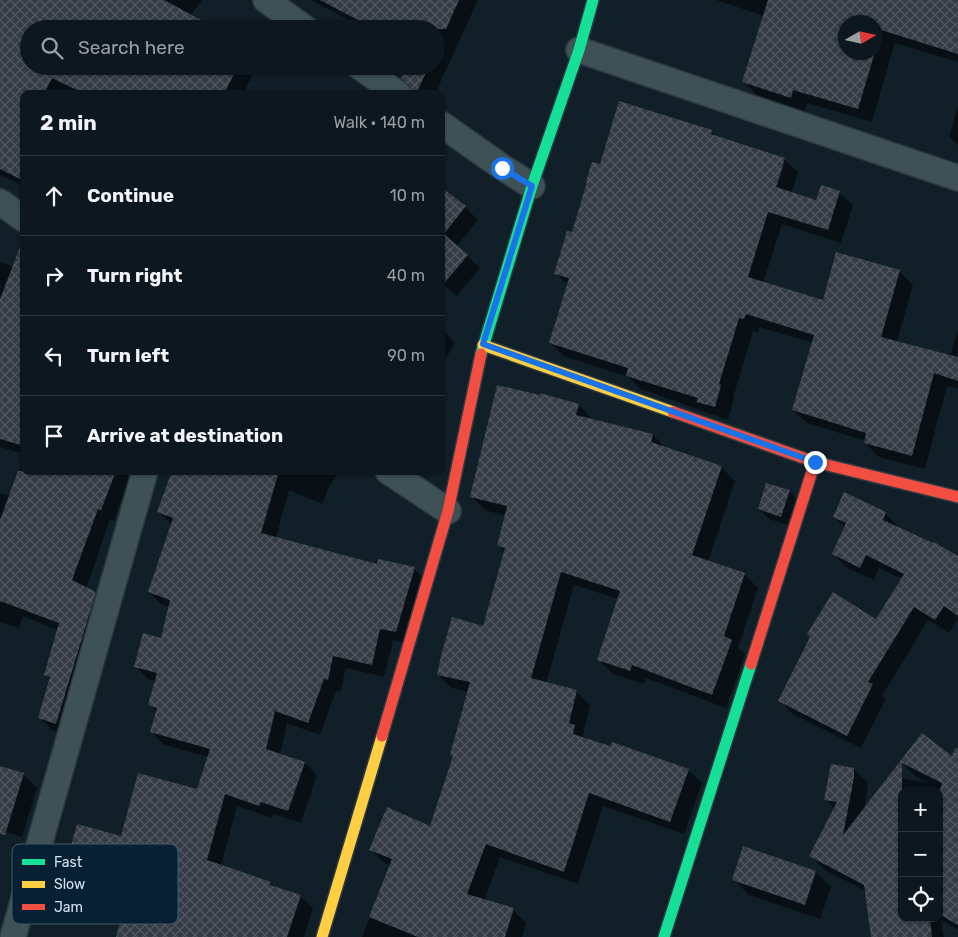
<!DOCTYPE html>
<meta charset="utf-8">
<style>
:root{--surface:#0d171f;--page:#1b242c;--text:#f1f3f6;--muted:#9a9fa4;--line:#2d363d}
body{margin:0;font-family:Rubik,sans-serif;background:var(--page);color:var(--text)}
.controls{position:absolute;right:15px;bottom:15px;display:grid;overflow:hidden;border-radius:10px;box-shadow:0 1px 4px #0004}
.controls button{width:45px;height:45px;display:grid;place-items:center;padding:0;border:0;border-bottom:1px solid var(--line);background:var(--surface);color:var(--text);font:25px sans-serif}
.compass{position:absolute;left:838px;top:15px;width:45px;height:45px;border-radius:50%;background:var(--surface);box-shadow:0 1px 4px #0004;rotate:81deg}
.stop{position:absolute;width:15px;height:15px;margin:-11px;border:4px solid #1a73e8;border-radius:50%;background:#fff}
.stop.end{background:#1a73e8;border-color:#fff;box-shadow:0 1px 5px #0008}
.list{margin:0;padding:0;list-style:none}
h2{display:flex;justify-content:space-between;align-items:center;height:65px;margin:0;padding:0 20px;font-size:21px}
h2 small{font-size:16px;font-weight:400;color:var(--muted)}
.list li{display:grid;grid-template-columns:32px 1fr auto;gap:15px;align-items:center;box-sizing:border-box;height:80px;padding:0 20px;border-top:1px solid var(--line)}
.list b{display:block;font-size:19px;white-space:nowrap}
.list em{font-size:16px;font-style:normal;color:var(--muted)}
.icon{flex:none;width:28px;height:28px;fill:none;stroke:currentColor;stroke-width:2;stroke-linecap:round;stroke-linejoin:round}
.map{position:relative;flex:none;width:958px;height:937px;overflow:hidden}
.search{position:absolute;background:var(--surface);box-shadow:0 1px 4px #0004;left:20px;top:20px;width:425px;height:55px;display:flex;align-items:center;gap:12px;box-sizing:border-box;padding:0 18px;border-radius:28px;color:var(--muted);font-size:19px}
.panel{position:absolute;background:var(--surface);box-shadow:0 1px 4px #0004;left:20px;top:90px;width:425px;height:385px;border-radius:10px}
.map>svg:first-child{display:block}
.shadow{fill:#0007;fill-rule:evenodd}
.building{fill:url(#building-cross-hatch)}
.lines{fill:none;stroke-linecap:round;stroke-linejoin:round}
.street-casing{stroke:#2e3943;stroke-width:28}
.fast-casing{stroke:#2e3943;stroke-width:14}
.slow-casing{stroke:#2e3943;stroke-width:14}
.jam-casing{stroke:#2e3943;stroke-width:14}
.street{stroke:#3e5256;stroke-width:25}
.fast{stroke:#16e098;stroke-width:11}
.slow{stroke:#ffcf43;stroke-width:11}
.jam{stroke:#f24e42;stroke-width:11}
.route{stroke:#1a73e8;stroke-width:6}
.key{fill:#072033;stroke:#445a6b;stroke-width:1}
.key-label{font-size:14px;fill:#d3e2ef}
</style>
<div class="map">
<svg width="958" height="937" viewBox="0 0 958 937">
<defs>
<pattern id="building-cross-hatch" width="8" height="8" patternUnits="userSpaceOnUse" patternTransform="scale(1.25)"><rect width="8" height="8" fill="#353c46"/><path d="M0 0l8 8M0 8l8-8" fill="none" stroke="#515861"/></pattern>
</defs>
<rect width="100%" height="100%" fill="#111f29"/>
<g class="shadow">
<polygon points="0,0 202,0 191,15 29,29 29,66 257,66 243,94 74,94 65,90 63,94 24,94 24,186 0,175"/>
<polygon points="311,0 478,0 435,94 421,94 416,90 407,68 403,66 436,66 436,29 365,29"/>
<path d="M716,0H958V62L895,43L872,122L807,103L805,111L757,95L744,82L764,16ZM846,22H876V52H846Z"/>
<polygon points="351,90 358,94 348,94"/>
<polygon points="958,106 958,145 949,137"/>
<path d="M711,131L718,138L784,159L798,172L791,194L817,202L839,192L853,205L841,243L782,224L763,283L823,302L899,271L913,285L897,341L950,356L958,330V389L947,386L925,469L879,457L865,443L866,441L807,423L793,410L813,343L759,327L758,332L753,331L733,398L734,399L728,420L641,389L628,377L564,356L550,343L568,285L555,273L600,166ZM781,165H784L775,194L772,193Z"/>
<polygon points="441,188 465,207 478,220 457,246 480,268 457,296 441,282"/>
<polygon points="0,262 24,270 24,454 0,447 0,448"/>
<polygon points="441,329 455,343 441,366"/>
<polygon points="541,395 579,405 592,419 653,435 666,448 721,467 735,481 708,562 744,574 758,588 738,648 745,654 726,708 646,678 644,684 613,674 599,660 619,599 574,585 546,684 576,691 590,705 583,735 588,740 688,770 702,783 684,834 603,806 578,884 500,857 484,901 513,910 526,923 522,937 362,937 391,866 384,863 371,850 431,828 454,758 452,755 469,692 452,688 438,675 484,627 505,553 498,546 506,516 485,510 472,497"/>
<polygon points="24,459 24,471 129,471 131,473 114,521 110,520 86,589 95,593 107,606 68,735 52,730 40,718 50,680 46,675 58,630 23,616 19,628 0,622 0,493 10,496"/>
<polygon points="173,471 339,471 328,489 322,504 289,490 276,538 378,565 414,569 427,581 408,644 393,640 384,677 346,668 340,692 336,691 320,735 287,723 280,755 305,763 317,775 301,823 273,814 272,818 237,806 221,866 271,883 275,888 300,896 313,908 304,937 117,937 131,891 80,876 67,864 122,838 198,791 209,757 164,745 152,732 157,712 150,705 156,681 148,679 135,666 162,639 170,607 162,605 149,592 172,525 159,512"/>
<polygon points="789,491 799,501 791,526 769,519 759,509"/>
<polygon points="845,494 886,514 899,527 899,529 958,558 958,618 949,633 928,620 882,696 886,699 861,748 793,714 780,701 877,621 902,579 879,568 874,580 847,568 833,554 845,527 834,517"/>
<path d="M901,762L958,763V930L941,920L944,937H873L866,891L825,870L811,856L835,809L826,799L854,769L868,783L864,810L890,776L928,783L916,777ZM902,791H939V918H902Z"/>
<polygon points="0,767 23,774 37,788 22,837 0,830"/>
<polygon points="816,872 831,887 820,919 749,895 734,880"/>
</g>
<g class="building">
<polygon points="0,0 164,0 218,29 29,29 29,66 238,66 224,94 85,94 52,78 44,94 24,94 24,181 0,169"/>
<polygon points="320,0 459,0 446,29 375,29"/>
<polygon points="768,0 958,0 958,54 881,30 876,49 876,22 846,22 846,52 875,52 858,109 793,90 791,98 742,82"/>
<polygon points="407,66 429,66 416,94 412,94 411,88 401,78"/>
<polygon points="619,101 712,130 711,134 785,158 776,187 816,200 821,185 840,191 828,230 768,212 748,277 823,300 836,252 900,270 881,337 958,357 958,381 934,373 912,456 864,443 866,433 792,410 814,335 746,314 744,319 739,318 719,384 721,385 715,407 696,402 698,398 626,376 628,368 549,343 569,278 554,274 567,231 572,232 587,182 586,181 592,162 600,164"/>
<polygon points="441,187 466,206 444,234 468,255 441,287"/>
<polygon points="22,242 24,242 24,446 0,439 0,299"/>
<polygon points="497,385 540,395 540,393 579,404 576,415 653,434 651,442 722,466 692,555 745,573 724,636 732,640 712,695 632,665 630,671 597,660 620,591 561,572 531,678 577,690 569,723 575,725 573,734 610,746 612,742 689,769 670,822 589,793 564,872 486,844 467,894 514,908 505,937 418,937 369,917 392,859 369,850 387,807 430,826 453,756 450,755 470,682 437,675 441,656 452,617 483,626 505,548 497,546 507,506 470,497"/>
<polygon points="18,471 116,471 101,510 98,509 72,580 96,592 56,724 38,718 50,677 44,675 59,623 0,601 0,520"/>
<polygon points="172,471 279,471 261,533 377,564 378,559 415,567 396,632 380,629 372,665 333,656 328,680 324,679 308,723 275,711 266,749 305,762 288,811 261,802 259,806 225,794 207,860 271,882 270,885 301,895 287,937 116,937 132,883 66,864 77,824 121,836 138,773 197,789 210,749 150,732 157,708 148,705 157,673 134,667 143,633 161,638 170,600 148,592 173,518 157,512"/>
<polygon points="766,483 790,490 781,517 758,509"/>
<polygon points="844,492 886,512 883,520 933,543 934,542 958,556 958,616 944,606 935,620 914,607 868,682 873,684 847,736 778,701 810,637 807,634 833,592 876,619 904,574 866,555 860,568 832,554 846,523 833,517"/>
<polygon points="922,733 952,756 955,748 958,748 958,925 939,914 939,793 942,783 902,763 902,918 930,918 932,937 871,937 864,885 809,856 837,802 824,800 831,764 854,768 854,777 843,835"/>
<polygon points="0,766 24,773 5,835 0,834"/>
<polygon points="743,846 816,871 805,905 732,880"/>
</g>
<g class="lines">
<g class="street-casing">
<g id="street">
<polyline points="266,0 306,29"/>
<polyline points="579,50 958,178"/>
<polyline points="359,66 398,94"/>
<polyline points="441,124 502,167 532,186"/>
<polyline points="0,202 24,219"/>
<polyline points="388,471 448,511"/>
<polyline points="13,937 145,471"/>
</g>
</g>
<g class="fast-casing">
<g id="fast">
<polyline points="481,354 532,186 579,50 593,0"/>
<polyline points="664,937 751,664"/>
</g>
</g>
<g class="slow-casing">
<g id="slow">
<polyline points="483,345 673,412"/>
<polyline points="322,937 382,736"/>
</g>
</g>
<g class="jam-casing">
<g id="jam">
<polyline points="673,412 815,462 958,497"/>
<polyline points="751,664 815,462"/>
<polyline points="382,736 448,511 481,354"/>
</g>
</g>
<use href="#street" class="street"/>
<use href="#fast" class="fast"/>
<use href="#slow" class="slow"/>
<use href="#jam" class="jam"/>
</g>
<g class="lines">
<polyline class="route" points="502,168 532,186 483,344 815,462"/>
</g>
<rect x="12" y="844" width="166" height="80" rx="8" class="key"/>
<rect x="22" y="859" width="23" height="6" fill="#16e098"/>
<rect x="22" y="881" width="23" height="7" fill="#ffcf43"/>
<rect x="22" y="904" width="23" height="6" fill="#f24e42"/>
<g class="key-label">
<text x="54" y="867">Fast</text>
<text x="54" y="889">Slow</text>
<text x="54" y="912">Jam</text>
</g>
</svg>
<div class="controls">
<button>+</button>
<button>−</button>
<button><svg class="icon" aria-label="locate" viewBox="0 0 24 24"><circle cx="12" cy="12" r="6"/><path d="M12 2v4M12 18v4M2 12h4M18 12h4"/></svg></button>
</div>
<svg class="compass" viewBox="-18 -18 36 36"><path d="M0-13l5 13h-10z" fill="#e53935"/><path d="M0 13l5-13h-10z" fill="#9a9fa4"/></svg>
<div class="stop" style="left:502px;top:168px"></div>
<div class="stop end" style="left:815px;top:462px"></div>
<div class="search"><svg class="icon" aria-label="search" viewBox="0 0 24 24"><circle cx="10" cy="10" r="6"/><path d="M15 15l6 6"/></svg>Search here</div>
<section class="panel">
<h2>2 min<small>Walk · 140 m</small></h2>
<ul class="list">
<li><svg class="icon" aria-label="ahead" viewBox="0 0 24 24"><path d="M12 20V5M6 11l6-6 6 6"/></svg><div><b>Continue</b></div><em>10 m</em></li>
<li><svg class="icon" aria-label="right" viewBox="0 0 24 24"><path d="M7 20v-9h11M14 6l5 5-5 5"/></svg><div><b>Turn right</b></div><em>40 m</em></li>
<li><svg class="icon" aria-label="left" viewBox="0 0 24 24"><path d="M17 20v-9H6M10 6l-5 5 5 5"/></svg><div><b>Turn left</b></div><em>90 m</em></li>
<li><svg class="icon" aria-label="arrive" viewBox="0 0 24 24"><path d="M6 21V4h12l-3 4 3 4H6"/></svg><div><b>Arrive at destination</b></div></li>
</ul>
</section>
</div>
